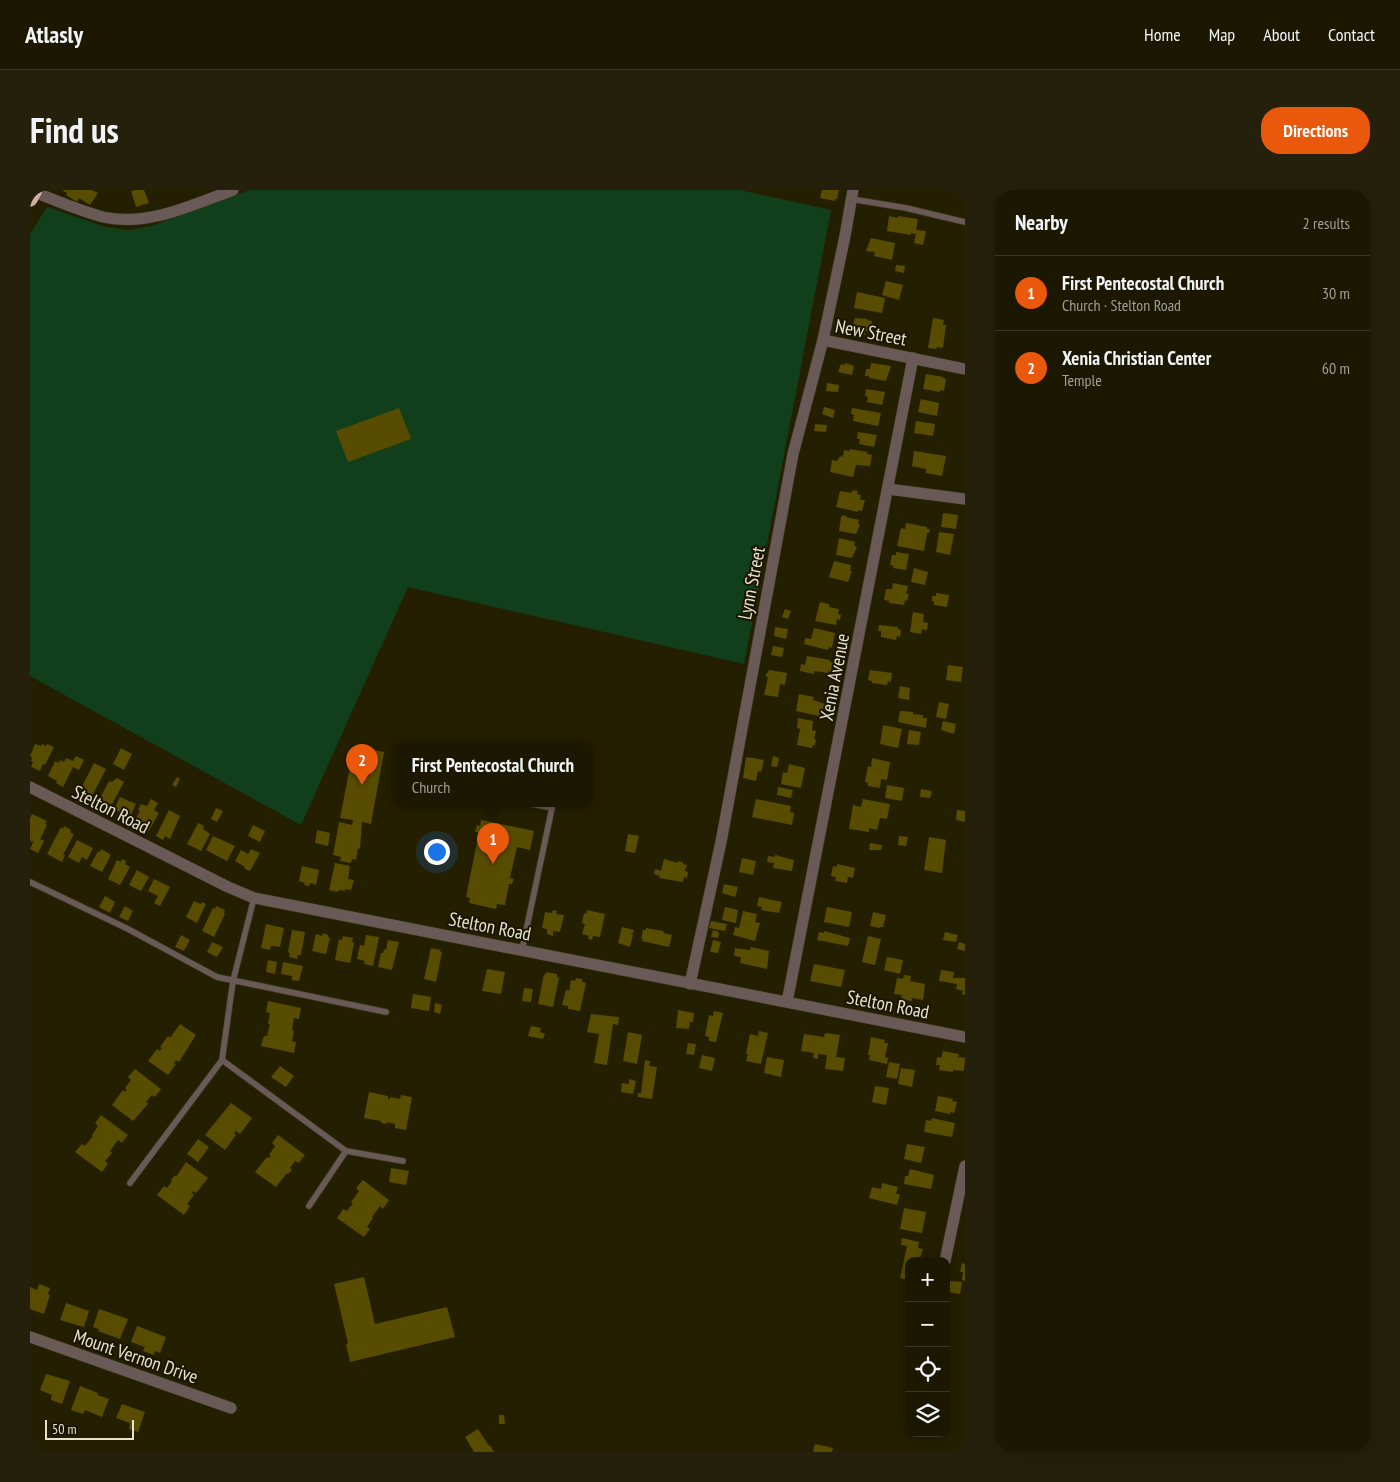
<!DOCTYPE html>
<meta charset="utf-8">
<style>
:root{--surface:#1b1701;--page:#24200b;--text:#f1f3f6;--muted:#a09f99;--line:#393623;--accent:#ea580c}
body{margin:0;font-family:"PT Sans Narrow",sans-serif;background:var(--page);color:var(--text)}
.controls{position:absolute;right:15px;bottom:15px;display:grid;overflow:hidden;border-radius:10px;box-shadow:0 2px 12px #0003}
.controls button{width:45px;height:45px;display:grid;place-items:center;padding:0;border:0;border-bottom:1px solid var(--line);background:var(--surface);color:var(--text);font:25px sans-serif}
.scale{position:absolute;left:15px;bottom:12px;width:89px;box-sizing:border-box;padding-left:5px;border:2px solid #e5e2d0;border-top:0;font-size:14px;line-height:18px;white-space:nowrap;color:#e5e2d0;-webkit-text-stroke:4px #1b1500;paint-order:stroke}
.you{position:absolute;left:406px;top:661px;width:18px;height:18px;margin:-12px;border:4px solid #fff;border-radius:50%;background:#1a73e8;box-shadow:0 0 0 8px #1a73e833}
.badge{display:grid;place-items:center;width:32px;height:32px;border-radius:50%;background:var(--accent);color:#fff;font-size:16px;font-weight:700}
.pin{position:absolute;translate:-50% -41px;filter:drop-shadow(0 1px 2px #0008)}
.pin::after{content:'';position:absolute;top:26px;width:18px;height:15px;background:inherit;clip-path:polygon(0 0,100% 0,50% 100%)}
.popup{position:absolute;left:364px;top:552px;width:198px;height:65px;box-sizing:border-box;display:grid;place-content:center;border-radius:10px;background:var(--surface);filter:drop-shadow(0 1px 4px #0005);font-size:16px;white-space:nowrap;color:var(--muted)}
.popup b{font-size:19px;color:var(--text)}
.popup::after{content:'';position:absolute;left:50%;top:100%;margin-left:-10px;border:10px solid transparent;border-top-color:var(--surface)}
.list{margin:0;padding:0;list-style:none}
h2{display:flex;justify-content:space-between;align-items:center;height:65px;margin:0;padding:0 20px;font-size:21px}
h2 small{font-size:16px;font-weight:400;color:var(--muted)}
.list li{display:grid;grid-template-columns:32px 1fr auto;gap:15px;align-items:center;box-sizing:border-box;height:75px;padding:0 20px;border-top:1px solid var(--line)}
.list b{display:block;font-size:19px;white-space:nowrap}
.list p{margin:0;font-size:16px;white-space:nowrap;color:var(--muted)}
.list em{font-size:16px;font-style:normal;color:var(--muted)}
.icon{flex:none;width:28px;height:28px;fill:none;stroke:currentColor;stroke-width:2;stroke-linecap:round;stroke-linejoin:round}
.map{position:relative;flex:none;width:935px;height:1262px;overflow:hidden;border-radius:20px}
header{display:flex;align-items:center;gap:30px;box-sizing:border-box;height:70px;padding:0 25px;background:var(--surface);border-bottom:1px solid var(--line)}
header strong{font-size:24px}
nav{display:flex;gap:28px;margin-inline-start:auto;font-size:18px}
.intro{display:flex;align-items:center;justify-content:space-between;box-sizing:border-box;height:120px;padding:0 30px}
h1{margin:0;font-size:35px}
.button{padding:12px 22px;border-radius:20px;background:var(--accent);color:#fff;font-size:18px;font-weight:700}
main{display:flex;gap:30px;padding:0 30px}
aside{flex:1;background:var(--surface);border-radius:20px;box-shadow:0 2px 12px #0003}
.map>svg:first-child{display:block}
.green{fill:#113f1b}
.building{fill:#584c00}
.lines{fill:none;stroke-linecap:round;stroke-linejoin:round}
.lane-casing{stroke:#3f3a1e;stroke-width:7}
.street-casing{stroke:#3f3a1e;stroke-width:12}
.highway-casing{stroke:#3f3a1e;stroke-width:16}
.lane{stroke:#6a5a57;stroke-width:5.5}
.street{stroke:#6a5a57;stroke-width:11}
.highway{stroke:#d4ada5;stroke-width:15}
.labels{text-anchor:middle;dominant-baseline:central;stroke-width:4;stroke-linejoin:round;paint-order:stroke}
.street-label{font-size:19px;fill:#e5e2d0;stroke:#1b1500}
</style>
<header>
<strong>Atlasly</strong>
<nav><a>Home</a><a>Map</a><a>About</a><a>Contact</a></nav>
</header>
<div class="intro"><h1>Find us</h1><a class="button">Directions</a></div>
<main>
<div class="map">
<svg width="935" height="1262" viewBox="0 0 935 1262">
<rect width="100%" height="100%" fill="#241f01"/>
<polygon class="green" points="220,0 710,0 801,20 714,474 378,397 271,635 0,486 0,44 17,17 76,37 99,40 121,36"/>
<g class="building">
<polygon points="32,0 62,0 68,3 60,15 49,8 47,12 36,5 37,3"/>
<polygon points="105,0 114,0 119,13 106,17 101,1"/>
<polygon points="792,0 809,0 807,9 805,9 805,11 790,8"/>
<polygon points="859,26 868,28 868,26 888,29 886,40 896,41 893,55 884,53 886,44 881,43 881,45 857,41"/>
<polygon points="841,48 865,53 862,70 844,66 845,62 836,61"/>
<polygon points="866,75 875,76 874,83 865,81"/>
<polygon points="856,91 873,95 869,110 852,105"/>
<polygon points="827,102 855,108 852,123 824,118"/>
<polygon points="825,128 838,129 837,130 842,131 840,142 835,141 835,145 821,143"/>
<polygon points="903,128 914,130 913,135 916,135 913,158 907,157 906,159 898,158"/>
<polygon points="815,173 824,176 822,185 808,182 811,174 814,175"/>
<polygon points="841,173 861,176 856,191 839,188 839,186 835,186 836,179 840,179"/>
<polygon points="896,184 913,187 913,188 916,189 914,201 910,200 910,202 893,199"/>
<polygon points="797,193 809,195 808,202 796,201"/>
<polygon points="836,199 855,202 852,215 837,212 838,207 835,206"/>
<polygon points="891,209 909,213 907,226 888,222"/>
<polygon points="794,217 805,220 803,228 792,224"/>
<polygon points="369,218 381,249 318,272 306,241"/>
<polygon points="822,218 851,223 848,236 823,231 824,225 821,224"/>
<polygon points="886,231 905,234 903,246 884,243"/>
<polygon points="785,234 797,235 796,242 784,241"/>
<polygon points="828,242 847,245 844,257 829,254 830,249 827,249"/>
<polygon points="820,259 837,262 837,264 842,265 840,276 826,275 823,287 800,282 802,270 807,271 810,266 813,267 814,260 819,261"/>
<polygon points="884,261 916,266 912,286 896,283 896,279 882,276"/>
<polygon points="822,300 828,301 827,304 831,305 830,310 835,310 832,321 828,320 828,322 806,317 810,301 822,303"/>
<polygon points="913,323 928,325 926,339 911,337"/>
<polygon points="813,325 816,326 816,327 829,330 828,334 830,335 826,344 809,341 811,327"/>
<polygon points="876,333 897,337 897,339 900,339 899,343 897,343 894,361 867,356 871,338 875,339"/>
<polygon points="909,342 924,344 920,365 906,362"/>
<polygon points="809,348 825,352 824,356 827,357 822,368 806,365"/>
<polygon points="866,362 879,364 876,380 863,378 864,376 860,375 862,365 866,365"/>
<polygon points="804,371 821,375 820,381 822,381 818,392 799,387"/>
<polygon points="884,378 898,382 895,395 881,392"/>
<polygon points="863,393 878,396 876,404 879,404 877,411 875,410 874,415 859,413 859,411 854,410 856,399 862,399"/>
<polygon points="906,403 919,405 917,417 904,415 904,411 902,411 902,406 906,406"/>
<polygon points="790,412 799,414 799,417 809,419 808,424 811,425 810,430 807,429 806,435 785,431"/>
<polygon points="755,419 761,421 758,429 752,427"/>
<polygon points="883,422 894,424 893,432 898,433 897,440 892,439 891,444 880,442"/>
<polygon points="849,435 868,437 868,439 871,440 870,447 867,446 866,450 851,447 851,441 848,441"/>
<polygon points="745,437 758,439 756,449 744,446"/>
<polygon points="784,438 805,443 802,458 799,457 798,460 774,454 775,448 781,449"/>
<polygon points="743,456 754,458 752,467 741,465"/>
<polygon points="777,466 800,470 800,472 803,472 801,482 798,481 798,483 784,481 784,484 770,481 771,474 775,475"/>
<polygon points="918,475 933,477 931,492 916,490"/>
<polygon points="739,480 757,483 755,495 750,494 748,507 734,505 738,487 736,487 736,483 738,483"/>
<polygon points="840,480 862,483 861,492 858,491 857,495 842,493 842,491 838,490"/>
<polygon points="870,496 880,498 879,510 868,508"/>
<polygon points="769,504 784,507 783,510 795,514 793,520 790,520 789,526 766,521"/>
<polygon points="909,512 919,514 916,529 906,527"/>
<polygon points="870,521 883,522 883,524 893,525 893,528 897,528 896,538 868,532"/>
<polygon points="768,528 783,531 782,540 786,541 784,549 786,550 785,555 783,555 782,558 767,555 770,539 767,538"/>
<polygon points="913,531 926,534 924,544 911,540"/>
<polygon points="853,535 872,539 868,558 850,554"/>
<polygon points="879,540 891,542 889,555 877,554"/>
<polygon points="5,554 11,556 12,554 16,556 17,554 24,557 15,575 13,574 10,581 1,577 3,572 1,571 2,568 0,566"/>
<polygon points="324,556 354,562 341,634 332,632 330,659 328,658 326,670 322,669 321,673 310,671 311,667 303,665 309,632 322,635 323,630 310,628"/>
<polygon points="91,558 102,564 94,580 83,574"/>
<polygon points="46,566 54,570 49,580 43,577 33,597 26,593 27,591 18,586 25,571 29,573 30,570 34,572 36,568 43,571"/>
<polygon points="743,566 749,568 747,577 741,576"/>
<polygon points="716,567 734,570 731,582 728,581 726,591 713,588"/>
<polygon points="842,568 860,572 857,590 851,589 850,598 838,596 838,593 835,592 838,576 841,577"/>
<polygon points="64,573 76,579 60,610 48,604"/>
<polygon points="759,574 775,578 771,598 751,594 753,582 757,583"/>
<polygon points="147,587 150,589 146,597 142,595"/>
<polygon points="87,588 94,592 80,618 68,612 79,591 82,592"/>
<polygon points="857,595 874,598 872,611 855,608"/>
<polygon points="748,597 763,600 761,608 747,605"/>
<polygon points="891,599 902,601 900,608 890,607"/>
<polygon points="90,607 106,614 99,629 92,626 93,624 84,619"/>
<polygon points="121,609 128,613 124,620 129,623 118,642 110,638 112,634 105,630 110,621 108,620 111,614 117,616"/>
<polygon points="726,609 761,616 760,622 764,623 762,635 722,627"/>
<polygon points="833,609 860,614 857,629 850,628 847,640 839,638 839,642 819,639 823,615 831,617"/>
<polygon points="186,618 193,621 187,632 181,629"/>
<polygon points="139,620 150,626 140,649 135,646 133,650 126,646"/>
<polygon points="927,620 935,621 935,632 926,630"/>
<polygon points="2,624 17,631 15,634 17,635 10,649 14,651 8,663 0,659 4,650 2,652 0,650 0,628"/>
<polygon points="451,630 504,641 500,660 487,657 480,688 484,689 482,694 479,694 475,715 467,714 466,719 439,713 440,708 436,707 449,642 445,642 447,635 450,636"/>
<polygon points="168,633 174,636 173,639 180,644 171,661 157,654"/>
<polygon points="223,635 235,641 230,652 218,646"/>
<polygon points="34,636 41,640 40,642 44,644 33,665 35,665 32,672 17,664 31,637 33,639"/>
<polygon points="287,640 300,643 298,656 285,653"/>
<polygon points="598,644 609,646 605,663 595,661"/>
<polygon points="183,646 205,656 197,671 176,660"/>
<polygon points="869,646 878,647 876,656 868,655"/>
<polygon points="899,647 916,650 912,683 894,680"/>
<polygon points="47,650 63,658 57,670 52,667 49,673 38,667"/>
<polygon points="840,653 852,655 851,660 839,660"/>
<polygon points="71,659 80,664 80,667 72,682 60,676 68,661 70,662"/>
<polygon points="221,659 230,663 220,681 215,679 215,677 205,671 211,660 218,664"/>
<polygon points="745,665 764,670 762,681 743,678 744,673 737,672 738,666 745,667"/>
<polygon points="712,668 726,671 723,685 709,682"/>
<polygon points="92,669 96,671 95,674 100,677 90,695 78,689 87,670 91,672"/>
<polygon points="634,669 648,673 648,671 653,672 653,674 657,675 655,681 658,682 657,688 654,687 653,692 629,688 630,686 624,684 625,679 631,681"/>
<polygon points="305,673 320,676 318,689 324,690 321,700 315,699 315,701 309,700 308,702 299,700"/>
<polygon points="807,674 825,678 823,688 818,687 817,693 805,691 806,687 801,686 803,676 807,677"/>
<polygon points="272,676 289,680 286,695 280,693 279,696 274,695 275,693 269,691"/>
<polygon points="107,680 119,687 111,701 99,695"/>
<polygon points="124,689 140,697 130,716 124,713 128,706 118,701"/>
<polygon points="694,694 708,697 705,707 692,703"/>
<polygon points="75,706 85,712 80,723 69,717"/>
<polygon points="729,707 752,712 749,723 731,720 732,717 727,716"/>
<polygon points="164,711 171,714 172,712 176,714 167,733 156,727"/>
<polygon points="95,716 103,721 98,731 89,727"/>
<polygon points="186,716 195,720 194,723 195,724 184,747 172,741 183,718 185,719"/>
<polygon points="695,717 708,720 706,733 692,730"/>
<polygon points="797,717 822,722 819,737 794,732"/>
<polygon points="523,720 527,721 526,724 534,725 530,742 523,741 523,746 517,744 517,739 512,738 515,722 522,723"/>
<polygon points="557,720 575,724 570,747 563,746 562,750 558,749 559,746 552,744 555,734 552,733 554,723 556,724"/>
<polygon points="713,721 727,724 725,732 730,733 725,751 703,745 705,737 709,738"/>
<polygon points="843,722 856,725 853,737 850,737 850,738 840,736"/>
<polygon points="681,731 697,734 695,741 679,738"/>
<polygon points="236,734 254,738 250,757 241,756 240,760 231,758"/>
<polygon points="592,737 604,740 603,743 600,743 603,745 600,757 588,753"/>
<polygon points="616,738 633,741 634,743 642,745 639,757 612,751 613,749 611,749 613,740 616,740"/>
<polygon points="262,740 275,742 271,765 268,765 267,769 259,767 260,763 258,762"/>
<polygon points="683,740 689,742 688,748 681,747"/>
<polygon points="794,741 820,748 818,756 787,750 789,742 794,743"/>
<polygon points="915,742 928,745 926,752 913,750"/>
<polygon points="293,743 298,745 298,747 300,748 296,764 282,761 286,744 292,746"/>
<polygon points="151,745 160,750 154,761 145,757"/>
<polygon points="336,745 349,747 343,776 334,774 335,771 327,769 330,755 334,756"/>
<polygon points="313,746 323,748 322,752 324,753 320,773 305,770 309,749 312,750"/>
<polygon points="838,746 851,749 845,775 832,772"/>
<polygon points="358,750 369,752 362,780 348,777 351,763 353,763 354,759 356,760"/>
<polygon points="683,750 691,752 688,763 680,762"/>
<polygon points="182,752 193,757 187,767 177,762"/>
<polygon points="929,752 935,754 935,761 927,759"/>
<polygon points="721,757 739,761 737,779 710,773 711,767 704,766 705,758 720,760"/>
<polygon points="401,758 411,760 410,762 412,762 406,792 394,789"/>
<polygon points="857,767 873,770 870,784 854,780"/>
<polygon points="238,770 247,772 245,784 236,782"/>
<polygon points="253,772 273,776 269,791 262,790 262,786 251,784"/>
<polygon points="784,774 815,780 811,797 780,791"/>
<polygon points="457,779 475,782 471,804 452,801"/>
<polygon points="911,780 924,782 923,788 935,788 935,805 932,804 933,801 926,799 927,794 909,791"/>
<polygon points="516,782 527,784 527,787 529,788 523,817 508,814 514,784 516,785"/>
<polygon points="874,785 881,786 880,791 895,794 893,810 882,808 882,811 871,809 872,805 864,804 867,788 873,789"/>
<polygon points="546,788 552,789 552,792 556,793 550,821 538,819 538,816 532,815 536,800 539,801 541,790 545,791"/>
<polygon points="494,798 503,799 501,812 492,811"/>
<polygon points="383,804 401,807 399,821 381,818"/>
<polygon points="238,811 271,818 269,829 264,828 262,840 264,841 262,851 266,852 264,863 231,856 234,846 237,846 240,834 238,834 240,823 236,822"/>
<polygon points="405,813 412,815 410,824 404,822"/>
<polygon points="648,820 664,823 663,832 660,832 659,839 646,838"/>
<polygon points="684,821 693,823 686,852 679,851 679,847 675,846 679,825 683,826"/>
<polygon points="561,824 589,827 588,835 583,834 577,875 564,873 569,844 557,842"/>
<polygon points="150,834 166,845 149,872 146,870 144,873 146,874 138,885 118,871 127,859 130,861 132,858 130,857 138,846 140,848"/>
<polygon points="501,836 511,838 510,842 515,844 513,849 498,846"/>
<polygon points="729,841 738,843 731,874 716,871 718,864 716,864 720,844 728,846"/>
<polygon points="598,842 612,845 607,874 593,871"/>
<polygon points="795,843 810,845 806,867 815,868 813,881 795,879 797,865 788,864 788,869 783,868 784,863 771,861 774,844 794,847"/>
<polygon points="841,847 855,850 854,853 858,853 855,867 858,868 857,874 839,870 840,865 838,865"/>
<polygon points="658,853 666,854 664,865 656,864"/>
<polygon points="913,861 929,864 928,867 935,868 934,881 923,880 923,882 909,880 910,875 906,875 907,867 911,868"/>
<polygon points="672,865 685,868 682,881 669,878"/>
<polygon points="737,867 754,870 751,887 734,883"/>
<polygon points="615,870 620,871 619,876 627,877 622,909 608,907 608,903 611,903"/>
<polygon points="859,872 870,874 867,889 856,887"/>
<polygon points="250,876 264,886 256,897 241,887"/>
<polygon points="871,878 885,880 882,897 868,894"/>
<polygon points="105,879 131,899 125,907 122,905 116,912 118,914 103,931 82,915 93,900 95,902 97,900 95,898 101,890 98,887"/>
<polygon points="599,889 606,891 603,904 591,902 592,893 599,894"/>
<polygon points="845,896 859,898 856,915 842,912"/>
<polygon points="339,902 358,906 358,909 360,909 360,907 370,909 371,905 382,907 376,940 365,938 365,934 357,932 357,934 351,933 351,931 334,928"/>
<polygon points="908,906 923,909 922,911 927,912 924,923 921,922 920,924 905,921"/>
<polygon points="201,913 222,928 210,944 206,941 204,943 206,945 195,960 175,945"/>
<polygon points="71,925 98,945 92,953 88,950 80,961 82,963 75,971 78,974 72,982 45,962 52,954 55,956 63,946 62,945 68,936 65,933"/>
<polygon points="902,928 925,933 922,947 894,942 896,930 901,931"/>
<polygon points="248,945 275,965 269,973 265,971 260,978 262,980 258,984 257,983 246,997 225,982 237,967 239,968 241,966 239,965 245,956 242,953"/>
<polygon points="168,949 179,957 168,972 157,964"/>
<polygon points="877,954 895,957 891,973 874,969"/>
<polygon points="156,972 178,988 166,1003 163,1001 162,1003 164,1005 157,1014 160,1016 154,1025 127,1005 134,996 137,998 142,991 141,990 145,985 146,987"/>
<polygon points="361,978 379,981 376,995 359,992"/>
<polygon points="880,979 904,985 901,999 874,994 875,986 878,986"/>
<polygon points="333,990 359,1010 353,1019 350,1016 342,1027 343,1028 337,1037 340,1039 334,1047 307,1028 313,1019 317,1021 323,1013 321,1012 329,1001 326,998"/>
<polygon points="852,993 868,997 866,1004 870,1004 867,1015 839,1008 842,997 851,999"/>
<polygon points="874,1018 896,1022 892,1043 870,1039"/>
<polygon points="872,1048 889,1052 888,1058 893,1059 889,1071 879,1071 879,1090 870,1088 877,1056 871,1055"/>
<polygon points="932,1073 935,1074 935,1091 932,1090 933,1082 930,1082"/>
<polygon points="334,1087 345,1134 417,1117 425,1147 320,1172 316,1154 318,1153 304,1094"/>
<polygon points="920,1091 932,1092 930,1104 918,1102"/>
<polygon points="9,1094 20,1098 18,1104 20,1105 14,1124 0,1119 0,1097 7,1100"/>
<polygon points="36,1113 59,1121 54,1137 30,1130"/>
<polygon points="69,1119 98,1129 90,1149 68,1141 69,1139 63,1137"/>
<polygon points="107,1136 136,1147 130,1163 125,1161 124,1165 113,1161 115,1157 101,1152"/>
<polygon points="16,1184 40,1191 32,1214 21,1210 22,1205 10,1200"/>
<polygon points="50,1196 68,1203 67,1205 79,1209 72,1227 55,1220 53,1224 41,1220"/>
<polygon points="92,1214 115,1222 108,1242 99,1239 100,1233 86,1228"/>
<polygon points="469,1225 474,1225 475,1234 469,1234"/>
<polygon points="448,1239 459,1256 460,1255 464,1262 444,1262 435,1247"/>
<polygon points="785,1254 803,1258 802,1262 783,1262"/>
</g>
<g class="lines">
<g class="lane-casing">
<g id="lane">
<polyline points="821,9 876,18 935,32"/>
<polyline points="0,692 96,738 187,787 356,822"/>
<polyline points="224,708 203,791 192,870 316,961 279,1016"/>
<polyline points="492,760 522,618 497,613"/>
<polyline points="316,961 373,971"/>
<polyline points="100,993 192,870"/>
</g>
</g>
<g class="street-casing">
<g id="street">
<path d="M4,2C27,11 50,21 73,27C118,37 162,15 203,0"/>
<polyline points="793,150 935,179"/>
<polyline points="858,299 935,309"/>
<polyline points="0,597 198,697 224,708 935,847"/>
<polyline points="660,794 691,652 763,264 793,150 815,46 823,0"/>
<polyline points="757,812 883,168"/>
<polyline points="915,1071 935,976"/>
<polyline points="0,1147 201,1218"/>
</g>
</g>
<g class="highway-casing">
<polyline id="highway" points="0,9 5,0"/>
</g>
<use href="#lane" class="lane"/>
<use href="#street" class="street"/>
<use href="#highway" class="highway"/>
</g>
<g class="labels">
<g class="street-label">
<text transform="translate(841 142) rotate(11)">New Street</text>
<text transform="translate(721 393) rotate(-79)">Lynn Street</text>
<text transform="translate(804 487) rotate(-79)">Xenia Avenue</text>
<text transform="translate(81 619) rotate(27)">Stelton Road</text>
<text transform="translate(460 736) rotate(11)">Stelton Road</text>
<text transform="translate(858 814) rotate(11)">Stelton Road</text>
<text transform="translate(106 1166) rotate(19)">Mount Vernon Drive</text>
</g>
</g>
</svg>
<div class="controls">
<button>+</button>
<button>−</button>
<button><svg class="icon" aria-label="locate" viewBox="0 0 24 24"><circle cx="12" cy="12" r="6"/><path d="M12 2v4M12 18v4M2 12h4M18 12h4"/></svg></button>
<button><svg class="icon" aria-label="layers" viewBox="0 0 24 24"><path d="M12 4l9 5-9 5-9-5zM3 14l9 5 9-5"/></svg></button>
</div>
<div class="scale">50 m</div>
<div class="you"></div>
<div class="pin badge" style="left:463px;top:674px">1</div>
<div class="popup"><b>First Pentecostal Church</b>Church</div>
<div class="pin badge" style="left:332px;top:595px">2</div>
</div>
<aside>
<h2>Nearby<small>2 results</small></h2>
<ul class="list">
<li><span class="badge">1</span><div><b>First Pentecostal Church</b><p>Church · Stelton Road</p></div><em>30 m</em></li>
<li><span class="badge">2</span><div><b>Xenia Christian Center</b><p>Temple</p></div><em>60 m</em></li>
</ul>
</aside>
</main>
